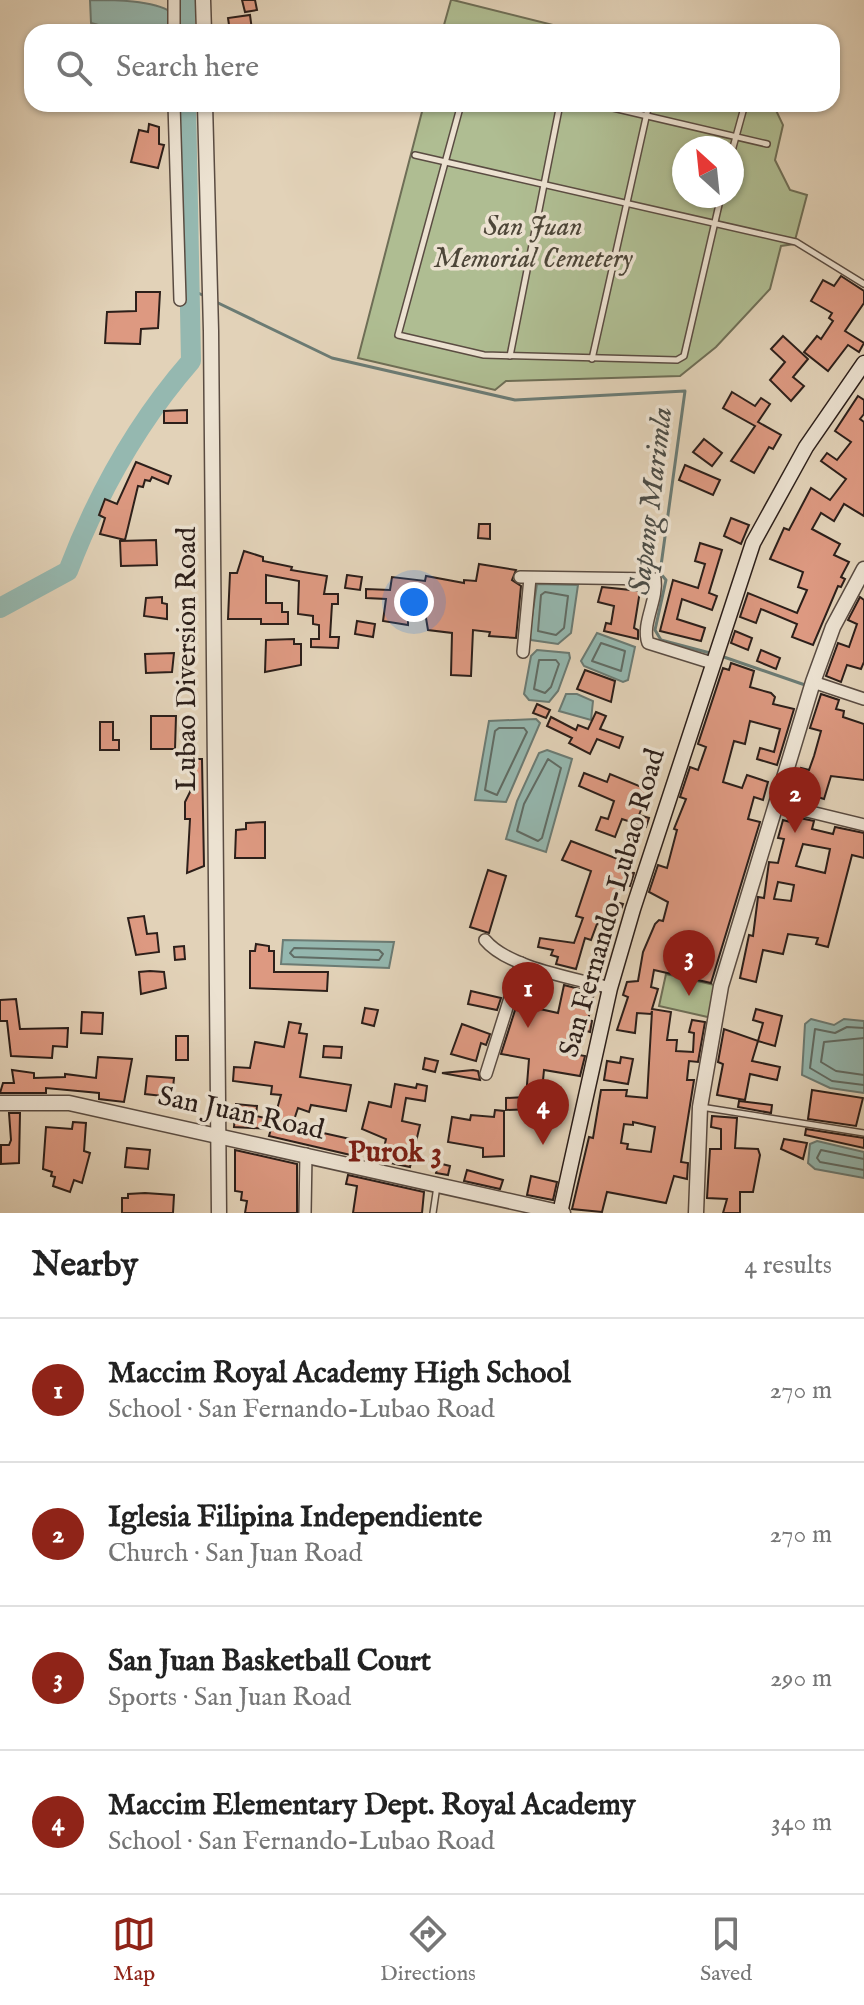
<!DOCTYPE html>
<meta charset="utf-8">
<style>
:root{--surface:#fff;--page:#f6f6f6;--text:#222;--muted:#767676;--line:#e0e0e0;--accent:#8f2418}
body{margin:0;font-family:"IM FELL English",serif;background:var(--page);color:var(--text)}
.compass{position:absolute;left:672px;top:136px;width:72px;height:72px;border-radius:50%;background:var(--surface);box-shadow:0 2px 6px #0004;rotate:333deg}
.you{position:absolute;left:414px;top:602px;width:28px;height:28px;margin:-20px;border:6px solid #fff;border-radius:50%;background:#1a73e8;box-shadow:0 0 0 12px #1a73e833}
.badge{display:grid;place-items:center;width:52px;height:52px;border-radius:50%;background:var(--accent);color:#fff;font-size:26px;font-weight:700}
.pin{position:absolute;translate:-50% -66px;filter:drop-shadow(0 2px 4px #0008)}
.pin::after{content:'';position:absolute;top:42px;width:28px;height:24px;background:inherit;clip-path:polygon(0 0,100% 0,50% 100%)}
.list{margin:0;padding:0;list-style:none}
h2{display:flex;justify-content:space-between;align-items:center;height:104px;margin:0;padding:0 32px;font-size:34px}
h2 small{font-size:26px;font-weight:400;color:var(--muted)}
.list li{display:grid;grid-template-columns:52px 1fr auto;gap:24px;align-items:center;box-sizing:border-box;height:144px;padding:0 32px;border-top:2px solid var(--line)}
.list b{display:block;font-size:30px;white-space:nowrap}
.list p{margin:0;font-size:26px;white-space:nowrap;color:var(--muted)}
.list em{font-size:26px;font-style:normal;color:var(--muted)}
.icon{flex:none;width:44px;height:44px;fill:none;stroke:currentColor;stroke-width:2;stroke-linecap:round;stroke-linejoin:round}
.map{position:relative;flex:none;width:864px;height:1213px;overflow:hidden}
.search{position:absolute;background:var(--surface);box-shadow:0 2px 6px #0004;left:24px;right:24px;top:24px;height:88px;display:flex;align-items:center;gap:20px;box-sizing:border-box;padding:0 28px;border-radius:24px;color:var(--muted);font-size:30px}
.sheet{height:680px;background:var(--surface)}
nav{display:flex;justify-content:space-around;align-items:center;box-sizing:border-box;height:112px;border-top:2px solid var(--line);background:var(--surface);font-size:22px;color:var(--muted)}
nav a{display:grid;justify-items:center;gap:4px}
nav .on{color:var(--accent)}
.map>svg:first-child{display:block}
.green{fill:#afbd92;stroke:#6e6e56;stroke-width:2;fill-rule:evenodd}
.water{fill:#95b8b0;stroke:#6b7b74;stroke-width:2}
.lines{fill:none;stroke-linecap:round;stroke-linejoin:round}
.shore{stroke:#606c65;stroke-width:2}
.stream{stroke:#6b7b74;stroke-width:3}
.river{stroke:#95b8b0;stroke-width:20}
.building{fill:#dd9981;stroke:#2c1f1a;stroke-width:2;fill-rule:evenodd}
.service-casing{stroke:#5a4c42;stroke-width:8}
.minor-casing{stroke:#5a4c42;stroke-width:14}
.tertiary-casing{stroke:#5a4c42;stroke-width:17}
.secondary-casing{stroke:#2c1f1a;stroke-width:17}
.service{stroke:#ece2d1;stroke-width:5}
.minor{stroke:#ece2d1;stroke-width:11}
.tertiary{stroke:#ece2d1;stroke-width:14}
.secondary{stroke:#ece2d1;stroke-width:14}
.labels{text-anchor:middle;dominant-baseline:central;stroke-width:7;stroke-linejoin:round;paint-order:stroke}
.park-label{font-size:28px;font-style:italic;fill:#4d4638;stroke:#ece2d1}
.street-label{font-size:28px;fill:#2c1f1a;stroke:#ece2d1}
.water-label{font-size:30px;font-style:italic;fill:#4c4d47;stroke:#ece2d1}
.neighbourhood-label{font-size:30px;font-weight:bold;fill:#7a1f14;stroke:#ece2d1}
</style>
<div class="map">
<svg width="864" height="1213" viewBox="0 0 864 1213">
<rect width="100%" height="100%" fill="#e2d2b8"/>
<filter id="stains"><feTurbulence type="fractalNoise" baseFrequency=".0025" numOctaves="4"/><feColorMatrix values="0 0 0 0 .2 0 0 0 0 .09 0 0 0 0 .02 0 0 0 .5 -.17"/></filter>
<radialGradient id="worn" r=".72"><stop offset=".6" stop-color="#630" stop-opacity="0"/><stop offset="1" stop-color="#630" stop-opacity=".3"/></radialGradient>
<g class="green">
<polygon points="451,0 453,0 581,32 442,32"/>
<path d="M424,104H773L783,125L775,160L790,190L807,195L794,244L781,246L770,289L716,347L680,376L506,381L495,390L358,358ZM684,148H732V196H684Z"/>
<polygon points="666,974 719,986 712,1018 659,1006"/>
</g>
<g class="water">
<path d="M90,0C114,0 153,0 171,12L168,32H125L91,23Z"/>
<polygon points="537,584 578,585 571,633 558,644 531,640 529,636"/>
<polygon points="597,633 635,647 628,680 623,682 584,666 581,661"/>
<polygon points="537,650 569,653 570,658 558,691 549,702 529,700 524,694 531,656"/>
<polygon points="566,694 577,694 593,701 591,720 559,711"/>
<polygon points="536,719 540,723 506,802 475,800 489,721"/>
<polygon points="547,750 572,759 546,852 506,839 517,801 539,753"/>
<polygon points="283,940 394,942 389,968 281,964"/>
<polygon points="811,1019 834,1025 844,1019 864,1021 864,1093 830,1088 802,1075 805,1024"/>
<polygon points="817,1141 864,1152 864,1178 815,1169 808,1163 810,1144"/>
</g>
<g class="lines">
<g class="shore">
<polygon points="545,592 568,596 564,628 556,635 538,631 541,595"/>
<polygon points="601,643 625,651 621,671 592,661"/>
<polygon points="539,660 556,660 559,664 551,687 545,693 534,689"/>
<polygon points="499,728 524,728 527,732 497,795 485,790 495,731"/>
<polygon points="548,759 561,768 542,838 538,841 517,831 524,804"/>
<polygon points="294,948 379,950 383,954 379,960 294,957 290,953"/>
<polyline points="864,1028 847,1027 835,1033 815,1029 810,1068 832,1081 864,1085"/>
<polyline points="864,1038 824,1042 821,1062 836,1071 864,1075"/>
<polyline points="864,1159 821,1150 817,1158 820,1162 864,1170"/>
</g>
<g class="stream">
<polyline points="189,289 207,297"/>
<polyline points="214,301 332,358 515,400 685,391 660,573 666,580 655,630 661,640 710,653"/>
<polyline points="721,656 808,686"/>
</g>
<g class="river">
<polyline points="185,0 185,32"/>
<path d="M0,608L68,571C97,495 137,423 191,361L186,104"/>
</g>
</g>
<g class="building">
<polygon points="242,0 255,0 257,10 245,12"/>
<polygon points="250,15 252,30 230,32 228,18"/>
<polygon points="149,124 159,127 159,144 164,145 158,168 131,162 139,130 148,132"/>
<polygon points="841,276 864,291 864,303 845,331 864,343 859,352 848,345 828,371 804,352 817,336 821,339 833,321 829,318 832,313 811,301 823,280 834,286"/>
<polygon points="136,292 160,292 158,328 141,329 140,344 105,343 107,312 136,311"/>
<polygon points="783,336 808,359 793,377 804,386 791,401 770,380 785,362 771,349"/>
<polygon points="732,392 755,406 761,398 770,404 758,422 781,435 773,449 769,447 754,473 731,461 755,426 723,408"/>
<polygon points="858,396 864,400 864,414 860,419 864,422 864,516 844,504 834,521 821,513 812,529 840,544 834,555 849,562 841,577 845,579 841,587 838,586 813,645 792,637 797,624 761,609 756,623 740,617 748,593 797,613 807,590 798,587 803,572 770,559 784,528 789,530 811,488 830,500 846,479 821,461 827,453 837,460 851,442 835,431"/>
<polygon points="187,410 187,423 164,423 164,411"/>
<polygon points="704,439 722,453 712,466 693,452"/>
<polygon points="136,462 171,476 168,484 152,477 150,481 145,480 143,487 138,486 125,540 100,534 105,518 99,515 105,499 117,504"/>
<polygon points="685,465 720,480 713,495 679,480"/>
<polygon points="731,518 749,525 741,544 724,536"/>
<polygon points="479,524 490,524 490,539 478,538"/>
<polygon points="156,540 157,565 121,566 120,541"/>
<polygon points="700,543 722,550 709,593 717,596 712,610 682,599 677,619 705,628 701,641 660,631 673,580 698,588 705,564 695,561"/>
<polygon points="244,551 263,557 263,561 292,567 291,570 327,576 324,594 338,594 338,604 332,604 330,637 339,637 338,648 311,647 311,639 319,639 319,625 313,624 313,616 298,614 299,581 266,575 266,603 282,603 282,612 288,612 288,624 261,624 261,619 228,619 230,573 237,573"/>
<polygon points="479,564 516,570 512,580 521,586 516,638 489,636 490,632 473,630 471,676 451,675 452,633 428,630 426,618 408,616 408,625 383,621 386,599 366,598 366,589 390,590 392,577 425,581 426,576 464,583 464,580 476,581"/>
<polygon points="347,575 362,577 360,590 345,588"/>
<polygon points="602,587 640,591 634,628 638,630 638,639 604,631 606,623 611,624 614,606 598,602"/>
<polygon points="162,597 162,603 167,604 167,619 144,616 146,598"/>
<polygon points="860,597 864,600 864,662 861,669 847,665 841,682 826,676 838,643 849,647 857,624 848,620"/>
<polygon points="357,621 375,624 373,637 355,634"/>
<polygon points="735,631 752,638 748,650 731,643"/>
<polygon points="294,639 294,644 301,644 301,665 265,672 266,640"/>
<polygon points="761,650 780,658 776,669 757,661"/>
<polygon points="174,653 172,672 146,673 145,654"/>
<path d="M731,663L754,671L750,687L771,693L775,697L773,704L794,709L777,765L757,759L760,748L774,752L780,729L750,721L745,744L734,741L723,782L742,788L747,775L768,782L763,800L754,797L748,819L760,822L711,983L654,970L651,987L658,989L652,1009L671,1012L667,1040H677L676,1051L693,1052L694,1033L689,1032L692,1020L705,1022L698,1062L689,1061L687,1080H694L681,1162L688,1163L687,1179L674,1176L666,1203L607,1192L602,1212L572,1209L589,1137L593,1138L601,1090H627L626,1096L647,1098L652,1011L651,1014L637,1013L635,1033L617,1030L628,997L623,995L627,982L638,981L643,952L655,924L659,920L663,921L668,902L649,892L658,865L667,868L677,830L674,829L686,799L680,797L690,767L698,770L706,747L698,744L723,668L729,670ZM633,1122L655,1127L651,1152L627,1149L628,1144L621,1143L624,1124L633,1125Z"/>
<polygon points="585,670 615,681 611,702 577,689"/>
<polygon points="821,694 839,700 836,709 844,711 843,717 864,724 864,780 831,776 824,799 795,790 801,768 809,770 814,756 821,731 810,728"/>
<polygon points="537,704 550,710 546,718 533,713"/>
<polygon points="596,712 606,716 600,729 623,737 619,748 597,739 590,754 569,743 572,738 547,726 551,717 576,730 578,725 588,729"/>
<polygon points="151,716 176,716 175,749 151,749"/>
<polygon points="100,722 113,722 113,740 119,740 119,750 100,750"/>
<polygon points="193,759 202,759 204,866 187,873 190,819 185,819 185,802 193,786"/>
<polygon points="584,773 607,782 610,774 649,790 639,815 649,818 646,827 622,819 615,837 596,830 601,817 608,819 614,801 579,786"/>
<path d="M795,817L814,821L812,829L833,834L835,827L864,833V858L852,855L828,947L816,944L818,938L788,934L783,954L763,950L756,982L740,978L749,935L753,936L758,897L764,898L769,862L778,863L784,839L778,838L783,820L794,823ZM803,844L830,849L825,873L796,866ZM778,882L794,885L791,901L774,899Z"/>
<polygon points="265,822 265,858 235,858 236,830 246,829 246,823"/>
<polygon points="571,841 631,864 629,872 634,873 630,886 622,884 616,902 623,904 619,915 607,911 602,925 597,924 591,940 585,938 576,969 556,964 558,957 551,955 553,950 538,947 540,938 574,943 583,918 576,916 591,871 562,860"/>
<polygon points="488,870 506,876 489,933 470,927"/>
<polygon points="144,916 147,934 157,933 159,952 136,955 128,918"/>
<polygon points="256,944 269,946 269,951 274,951 274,972 328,972 327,991 250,988 250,951 255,951"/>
<polygon points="184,946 185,959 175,960 174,947"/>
<polygon points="150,971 164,972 166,988 141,994 139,972"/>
<polygon points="564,985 594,993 588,1020 592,1021 590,1032 578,1029 573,1054 585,1056 580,1076 544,1070 542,1091 561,1090 561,1108 506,1110 506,1098 526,1097 529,1059 501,1054 517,1004 558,1013"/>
<polygon points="471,991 501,998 497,1010 468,1004"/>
<polygon points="16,999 20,1029 68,1028 67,1047 53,1046 52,1058 11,1056 7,1021 0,1021 0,1000"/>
<polygon points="365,1008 378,1010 374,1026 362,1023"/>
<polygon points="756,1009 782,1016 775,1046 758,1041 752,1061 780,1067 777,1080 750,1074 745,1100 717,1095 723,1064 718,1062 724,1029 758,1041 763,1023 753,1020"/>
<polygon points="82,1012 103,1013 102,1034 81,1033"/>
<polygon points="289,1022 301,1024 299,1033 307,1034 300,1077 351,1085 346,1111 311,1105 309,1112 298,1108 292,1126 359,1141 355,1156 269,1136 271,1129 234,1127 236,1104 257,1106 256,1116 274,1120 281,1095 271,1094 272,1086 233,1081 234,1067 250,1068 255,1042 284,1047"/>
<polygon points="462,1024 490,1034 486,1045 481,1043 476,1061 451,1054"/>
<rect x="176" y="1036" width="12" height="24"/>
<polygon points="324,1046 342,1047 341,1058 323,1057"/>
<polygon points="98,1057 132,1059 124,1102 99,1099 99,1093 46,1088 46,1093 0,1093 3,1083 14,1083 12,1070 34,1073 34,1078 65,1077 65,1074 96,1078"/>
<polygon points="621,1057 633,1059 628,1084 604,1080 607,1061 620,1063"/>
<polygon points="425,1058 438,1061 435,1072 423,1069"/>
<polygon points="473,1070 478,1071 480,1080 442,1073"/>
<polygon points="147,1076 174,1078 172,1097 145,1094"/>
<polygon points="395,1084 416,1088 417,1084 427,1086 425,1101 406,1098 402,1121 420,1125 410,1167 381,1161 386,1139 362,1129 369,1102 391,1107"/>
<polygon points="812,1090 863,1098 856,1126 808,1119"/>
<polygon points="739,1101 772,1105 771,1113 738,1107"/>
<polygon points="495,1110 504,1111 504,1156 483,1157 483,1148 448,1142 452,1117 470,1120 471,1115 494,1117"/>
<polygon points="9,1113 20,1113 19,1163 1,1164 1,1145 9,1145 11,1140"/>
<polygon points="712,1116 737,1118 735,1148 758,1149 760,1155 753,1192 740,1192 740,1213 723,1213 727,1199 707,1198 710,1149 721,1149 721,1129 711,1127"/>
<polygon points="73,1122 86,1123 84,1151 90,1153 82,1183 74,1180 70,1192 53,1186 55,1177 51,1176 52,1172 43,1169 46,1127 72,1129"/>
<polygon points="806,1129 864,1138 864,1148 805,1135"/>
<polygon points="784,1139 807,1143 803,1159 781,1149"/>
<polygon points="127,1148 150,1150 148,1169 125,1167"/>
<polygon points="235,1150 297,1164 297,1213 245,1213 247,1201 241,1200 242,1192 235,1191"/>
<polygon points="438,1163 450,1166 448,1175 436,1173"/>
<polygon points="467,1170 503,1180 500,1189 464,1181"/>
<polygon points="348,1175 424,1192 422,1213 353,1213 357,1186 346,1184"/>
<polygon points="531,1176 557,1182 553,1200 527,1195"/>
<polygon points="145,1193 174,1195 173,1213 122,1213 122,1198 128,1198 128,1194"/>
</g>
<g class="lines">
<g class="service-casing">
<g id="service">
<polyline points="461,104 398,335 484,355 677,360 684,356 721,196"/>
<polyline points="596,104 767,144"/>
<polyline points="764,104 770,105"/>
<polyline points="732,151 745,104"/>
<polyline points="415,155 796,242 864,284"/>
<polyline points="510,356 560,104"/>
<polyline points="592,359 649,104"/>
<polyline points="701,1107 864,1133"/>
<polyline points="433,1213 437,1186"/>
</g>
</g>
<g class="minor-casing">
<g id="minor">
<polyline points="174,32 174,0"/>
<polyline points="174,104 180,300"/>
<path d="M520,577L655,579C658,600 641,624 648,643L712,663"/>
<polyline points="523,652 530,578"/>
<polyline points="813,682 864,699"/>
<polyline points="778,804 864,825"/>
<path d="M485,940C508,968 575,978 610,988"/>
<polyline points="486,1074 521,963"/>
<polyline points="305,1213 306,1154"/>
</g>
</g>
<g class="tertiary-casing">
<g id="tertiary">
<polyline points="203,0 204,32"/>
<polyline points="205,104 211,331 219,1213"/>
<polyline points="0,1103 69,1103 563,1213"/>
<polyline points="696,1213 700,1107 721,986 813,682 833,627 864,569"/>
</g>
</g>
<g class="secondary-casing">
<polyline id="secondary" points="560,1213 610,988 633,909 753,543 806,447 864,363"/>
</g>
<use href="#service" class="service"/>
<use href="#minor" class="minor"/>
<use href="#tertiary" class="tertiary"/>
<use href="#secondary" class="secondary"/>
</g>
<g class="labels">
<g class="park-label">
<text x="533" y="227">San Juan<tspan x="533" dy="32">Memorial Cemetery</tspan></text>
</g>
<g class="street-label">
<text transform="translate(187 659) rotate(-90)">Lubao Diversion Road</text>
<text transform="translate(613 903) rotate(-74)">San Fernando-Lubao Road</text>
<text transform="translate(241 1114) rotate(12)">San Juan Road</text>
</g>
<g class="water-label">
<text transform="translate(652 501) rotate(-83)">Sapang Marimla</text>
</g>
<g class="neighbourhood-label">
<text x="395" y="1153">Purok 3</text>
</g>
</g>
<rect width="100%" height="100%" filter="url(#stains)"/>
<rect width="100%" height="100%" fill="url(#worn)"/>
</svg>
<svg class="compass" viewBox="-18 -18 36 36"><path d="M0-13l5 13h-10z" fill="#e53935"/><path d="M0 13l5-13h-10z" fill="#767676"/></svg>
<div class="you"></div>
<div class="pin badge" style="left:528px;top:1028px">1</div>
<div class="pin badge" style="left:795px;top:833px">2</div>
<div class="pin badge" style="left:689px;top:996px">3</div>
<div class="pin badge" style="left:543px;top:1145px">4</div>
<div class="search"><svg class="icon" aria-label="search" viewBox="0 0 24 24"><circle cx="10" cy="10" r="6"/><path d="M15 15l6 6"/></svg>Search here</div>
</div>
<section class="sheet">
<h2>Nearby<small>4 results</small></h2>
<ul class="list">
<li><span class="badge">1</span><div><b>Maccim Royal Academy High School</b><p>School · San Fernando-Lubao Road</p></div><em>270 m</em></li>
<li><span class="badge">2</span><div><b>Iglesia Filipina Independiente</b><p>Church · San Juan Road</p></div><em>270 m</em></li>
<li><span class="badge">3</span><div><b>San Juan Basketball Court</b><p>Sports · San Juan Road</p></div><em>290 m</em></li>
<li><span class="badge">4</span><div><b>Maccim Elementary Dept. Royal Academy</b><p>School · San Fernando-Lubao Road</p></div><em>340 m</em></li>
</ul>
</section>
<nav>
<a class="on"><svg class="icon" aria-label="map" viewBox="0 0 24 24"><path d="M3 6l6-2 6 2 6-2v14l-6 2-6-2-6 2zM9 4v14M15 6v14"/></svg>Map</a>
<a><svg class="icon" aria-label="directions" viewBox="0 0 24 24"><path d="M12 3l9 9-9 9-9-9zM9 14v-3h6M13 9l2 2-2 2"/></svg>Directions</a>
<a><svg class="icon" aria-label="saved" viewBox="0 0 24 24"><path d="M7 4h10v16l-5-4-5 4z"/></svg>Saved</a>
</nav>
